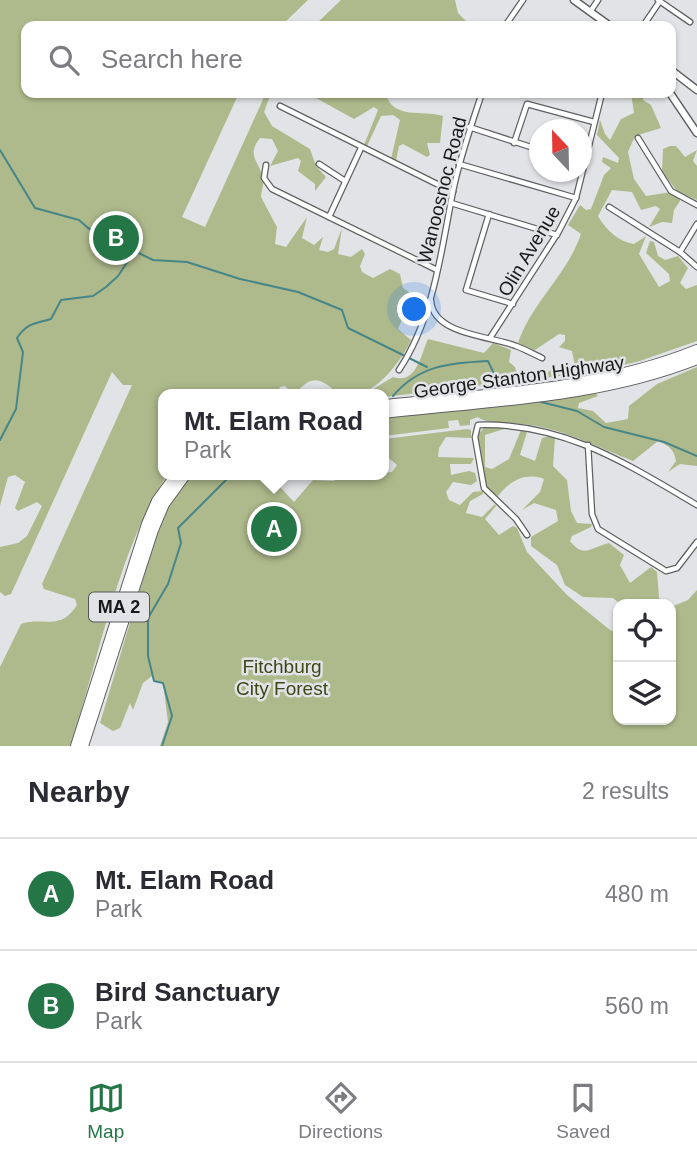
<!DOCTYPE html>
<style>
:root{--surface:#fff;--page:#f2f2f3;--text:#2b2b33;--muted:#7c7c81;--line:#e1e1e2;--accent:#257647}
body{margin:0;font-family:Arial,sans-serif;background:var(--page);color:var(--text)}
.controls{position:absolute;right:21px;bottom:21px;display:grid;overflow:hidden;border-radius:14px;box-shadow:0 2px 5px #0004}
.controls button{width:63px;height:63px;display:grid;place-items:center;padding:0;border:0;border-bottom:2px solid var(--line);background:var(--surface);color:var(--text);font:35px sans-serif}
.compass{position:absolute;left:529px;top:119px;width:63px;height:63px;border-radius:50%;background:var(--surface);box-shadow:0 2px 5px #0004;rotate:338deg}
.you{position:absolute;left:415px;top:310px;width:24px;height:24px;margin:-18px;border:5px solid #fff;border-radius:50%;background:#1a73e8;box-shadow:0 0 0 10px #1a73e833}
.badge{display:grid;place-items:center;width:46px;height:46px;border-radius:50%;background:var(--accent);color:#fff;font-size:23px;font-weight:700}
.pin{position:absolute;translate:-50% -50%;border:4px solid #fff;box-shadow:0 2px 7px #0006}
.popup{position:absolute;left:158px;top:389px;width:231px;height:91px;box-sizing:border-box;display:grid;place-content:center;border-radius:14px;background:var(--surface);filter:drop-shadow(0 2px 5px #0005);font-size:23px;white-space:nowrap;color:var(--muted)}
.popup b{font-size:26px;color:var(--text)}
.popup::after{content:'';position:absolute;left:50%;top:100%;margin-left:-14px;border:14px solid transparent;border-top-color:var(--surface)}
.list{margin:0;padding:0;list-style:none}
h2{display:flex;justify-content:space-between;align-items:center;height:91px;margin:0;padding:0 28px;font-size:30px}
h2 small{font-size:23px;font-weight:400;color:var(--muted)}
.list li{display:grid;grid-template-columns:46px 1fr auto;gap:21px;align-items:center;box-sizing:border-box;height:112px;padding:0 28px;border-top:2px solid var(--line)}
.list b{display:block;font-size:26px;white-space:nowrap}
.list p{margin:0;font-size:23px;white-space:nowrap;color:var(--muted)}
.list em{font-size:23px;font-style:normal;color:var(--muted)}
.icon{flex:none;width:38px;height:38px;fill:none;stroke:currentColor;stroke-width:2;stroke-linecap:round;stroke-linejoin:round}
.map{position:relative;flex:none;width:697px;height:746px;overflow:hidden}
.search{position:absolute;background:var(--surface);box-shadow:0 2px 5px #0004;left:21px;right:21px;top:21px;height:77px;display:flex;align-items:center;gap:18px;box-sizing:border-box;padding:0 24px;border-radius:14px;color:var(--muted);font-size:26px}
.sheet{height:315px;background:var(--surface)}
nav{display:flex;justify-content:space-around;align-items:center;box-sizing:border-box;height:98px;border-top:2px solid var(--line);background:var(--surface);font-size:19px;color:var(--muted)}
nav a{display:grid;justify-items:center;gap:4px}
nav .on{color:var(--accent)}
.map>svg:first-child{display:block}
.green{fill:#afba8c}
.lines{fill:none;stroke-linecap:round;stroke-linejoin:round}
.stream{stroke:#478688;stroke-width:2}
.street-casing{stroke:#5f6062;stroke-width:7}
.secondary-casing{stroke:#5f6062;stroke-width:9}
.highway-casing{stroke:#5f6062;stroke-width:12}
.street{stroke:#fff;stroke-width:4.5}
.secondary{stroke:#fff;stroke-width:6}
.highway{stroke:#fff;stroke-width:10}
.labels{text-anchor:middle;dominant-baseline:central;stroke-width:5;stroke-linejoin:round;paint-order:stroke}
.shield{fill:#e2e3e6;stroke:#555657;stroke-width:2}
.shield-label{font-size:18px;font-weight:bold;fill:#19191a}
.street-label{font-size:19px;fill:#19191a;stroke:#e2e3e6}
.park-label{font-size:19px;fill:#3d4617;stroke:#e2e3e6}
</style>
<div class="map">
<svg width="697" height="746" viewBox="0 0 697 746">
<rect width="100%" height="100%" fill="#e2e3e6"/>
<g class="green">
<path d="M0,0H308L281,26H26V93H239L182,217L205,227L266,93H271L264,112L272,126L310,149L316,166L326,177L315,191V184L298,171L301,161L298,158L270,166L278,151L272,139L260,138C245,157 261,162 263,180C264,186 261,191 261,197L277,227L275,244L286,247L307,217L302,238L314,245L323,237L319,250L328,252L334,249L342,228L338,254L351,257L362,249L365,254L360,266L362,272L373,278L390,269L400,274L403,288L410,293L409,305L421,314L418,317L404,315L398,329L411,340C401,362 370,404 341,394C331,390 323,377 311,381C304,383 300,390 293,394L285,386L280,387L278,394H164V475H167C116,555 100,657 70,746H0V667L21,624C43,616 60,632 77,605L75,599L44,589L42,584L132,385H123L112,372L11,594L5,596L0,592V547L18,543L27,536L42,506L37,502L18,511L15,508L25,482L15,475L8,477L0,506Z"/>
<polygon points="341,0 455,0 458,13 469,24 314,26"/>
<path d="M307,93H385C394,121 422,109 443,116L440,143H427L430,155L427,157L403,144L399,146L396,161L391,159L400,120L393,115L381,116L367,146L364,145L378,110L374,107L354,119Z"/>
<path d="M631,93H644L643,100L651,105L661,128L635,136L628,152L634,179L646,196L671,192L679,197L680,201L674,210L672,223L662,222L649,227L660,209L656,206L641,210L632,192L612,190L598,216C606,230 619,242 634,244L646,236L639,254L659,287L670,281L669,274L646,253L650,241L654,242L658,256L665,260L678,256L688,268L680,283L686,289L697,285V341L640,361L593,372L384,397V394H365L393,377C417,385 421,354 428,339L484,353L493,343L511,350L509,362L515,367L518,376H542L551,370L575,366L572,351L559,347L565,341V335L559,334L535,350L518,343C532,302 567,275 581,234L568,225L580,205L586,210L591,209L604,175L611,168L602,162L603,157L618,163L619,158L597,135L600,120L605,134L610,140L621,119L634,113Z"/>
<polygon points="670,146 676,146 685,157 697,150 693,161 697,166 697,200 677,191 662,172 663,149"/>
<path d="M697,367V466L680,464L668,472L676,461C674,449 669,446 658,441L633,461C599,448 568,431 531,425C518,423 486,425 478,417L470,420V425L460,426L458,420L448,421L449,428L384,436V416L595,392L598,396L579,403L578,408L593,411L606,423L628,419L629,406L657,384Z"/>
<path d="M511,427L485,435V467L492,469L509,459L521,430L527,432L520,455L535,461L542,438L550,436L555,438L553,466L567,480L571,511L577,523L592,524L591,527L572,536L570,541C584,559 591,547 609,543L624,555L620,565L630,583L651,567L657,572L659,598L666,604H620L613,598L583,597L565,585L557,565L531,546V537L558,521L556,510L534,503L522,510L540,492L544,479C526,472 509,481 498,496C478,487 479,455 477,435L484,428Z"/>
<polygon points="467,429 471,430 471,438 446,437 439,448 438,457 474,458 471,464 450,464 451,475 469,471 475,473 477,481 471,485 453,482 446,492 449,500 460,505 473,492 483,491 483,494 470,501 466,513 482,517 495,504 496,506 485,519 499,535 513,526 517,528 527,552 567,595 610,630 618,633 618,720 671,720 671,607 688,600 697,590 697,746 160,746 168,722 163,683 154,681 152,676 143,683 133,710 130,703 120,728 113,731 100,723 160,522 168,504 191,475 279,475 280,487 294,502 313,480 333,481 351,475 392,472 397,465 384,454 384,439"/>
</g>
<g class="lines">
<g class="stream">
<polyline points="0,150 35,208 79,220 88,228 153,260 187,262 240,279 298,292 342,310 348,328 403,355"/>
<polyline points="409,358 427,367"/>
<path d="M393,396C419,365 450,363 488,361L497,380H521L528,387"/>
<polyline points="541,402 577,411 604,427 664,442 697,456"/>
<path d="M0,440L16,409L23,352L17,338C27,323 34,324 51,319L61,300L93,296L106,287L118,276L136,249"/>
<polyline points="162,746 172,716 163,683 154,681 148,656 148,618 168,584 181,543 178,528 231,475"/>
</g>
<g class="street-casing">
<g id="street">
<polyline points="658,0 690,22"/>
<polyline points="590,12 598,0"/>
<polyline points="505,26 523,0"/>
<polyline points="643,26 660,1"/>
<polyline points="280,106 453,192"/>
<polyline points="469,127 540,150"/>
<polyline points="638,138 671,191 697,205"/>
<polyline points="514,143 527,104 594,122"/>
<polyline points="319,164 345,181"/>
<polyline points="459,164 576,198"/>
<polyline points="266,165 264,178 272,189 437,270"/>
<polyline points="451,203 557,235"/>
<polyline points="609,207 680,252 697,267"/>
<polyline points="489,214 466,290 513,304"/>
<polyline points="329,217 361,148"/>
<polyline points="680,252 697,224"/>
<path d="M431,301C433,335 492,336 516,346C525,349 533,354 542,358"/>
<polyline points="490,338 559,231 576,198 602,93"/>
<path d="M399,370C434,317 441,252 453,191C460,157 471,126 482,93"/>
<polyline points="588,445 592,514 598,529 666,571 677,568 697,542"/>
<path d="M527,535L516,519L484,488L475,437L478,425C563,422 627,464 697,505"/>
</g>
</g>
<g class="secondary-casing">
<g id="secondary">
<polyline points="574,0 610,26"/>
<polyline points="671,70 697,90"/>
<polyline points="670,93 697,133"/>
</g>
</g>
<g class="highway-casing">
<g id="highway">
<path d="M384,405C489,394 598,390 697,350"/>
<path d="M384,413C488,401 599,398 697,359"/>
<polyline points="76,746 147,524 157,501 176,475"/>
<polyline points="83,746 153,530 164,504 185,475"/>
</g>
</g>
<use href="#street" class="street"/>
<use href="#secondary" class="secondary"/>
<use href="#highway" class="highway"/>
</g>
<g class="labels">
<rect class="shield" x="89" y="592.5" width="60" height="29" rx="5"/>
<g class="shield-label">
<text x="119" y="607">MA 2</text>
</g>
<g class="street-label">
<text transform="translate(442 190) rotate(-76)">Wanoosnoc Road</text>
<text transform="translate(529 251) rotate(-59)">Olin Avenue</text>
<text transform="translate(519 377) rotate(-8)">George Stanton Highway</text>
</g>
<g class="park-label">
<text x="282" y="666">Fitchburg<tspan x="282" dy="22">City Forest</tspan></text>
</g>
</g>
</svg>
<div class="controls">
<button><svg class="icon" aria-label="locate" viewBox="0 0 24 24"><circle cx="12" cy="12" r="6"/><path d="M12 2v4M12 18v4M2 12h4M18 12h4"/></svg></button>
<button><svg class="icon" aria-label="layers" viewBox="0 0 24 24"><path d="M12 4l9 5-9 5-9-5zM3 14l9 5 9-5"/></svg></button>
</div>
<svg class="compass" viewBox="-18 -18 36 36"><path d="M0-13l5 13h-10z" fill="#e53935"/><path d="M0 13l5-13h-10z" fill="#7c7c81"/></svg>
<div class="you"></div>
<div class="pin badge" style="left:274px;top:529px">A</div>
<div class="popup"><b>Mt. Elam Road</b>Park</div>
<div class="pin badge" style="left:116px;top:238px">B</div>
<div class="search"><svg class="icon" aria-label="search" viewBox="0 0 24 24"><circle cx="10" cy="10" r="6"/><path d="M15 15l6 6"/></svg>Search here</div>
</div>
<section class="sheet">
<h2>Nearby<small>2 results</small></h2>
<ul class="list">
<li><span class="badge">A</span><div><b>Mt. Elam Road</b><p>Park</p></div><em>480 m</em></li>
<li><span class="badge">B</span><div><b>Bird Sanctuary</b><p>Park</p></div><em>560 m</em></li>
</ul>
</section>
<nav>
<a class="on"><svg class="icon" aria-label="map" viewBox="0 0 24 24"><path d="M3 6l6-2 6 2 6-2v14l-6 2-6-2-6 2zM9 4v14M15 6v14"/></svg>Map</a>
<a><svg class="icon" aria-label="directions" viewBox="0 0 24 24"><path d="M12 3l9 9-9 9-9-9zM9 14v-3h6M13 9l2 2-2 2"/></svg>Directions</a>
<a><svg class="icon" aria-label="saved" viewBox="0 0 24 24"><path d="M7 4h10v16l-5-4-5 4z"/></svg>Saved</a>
</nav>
